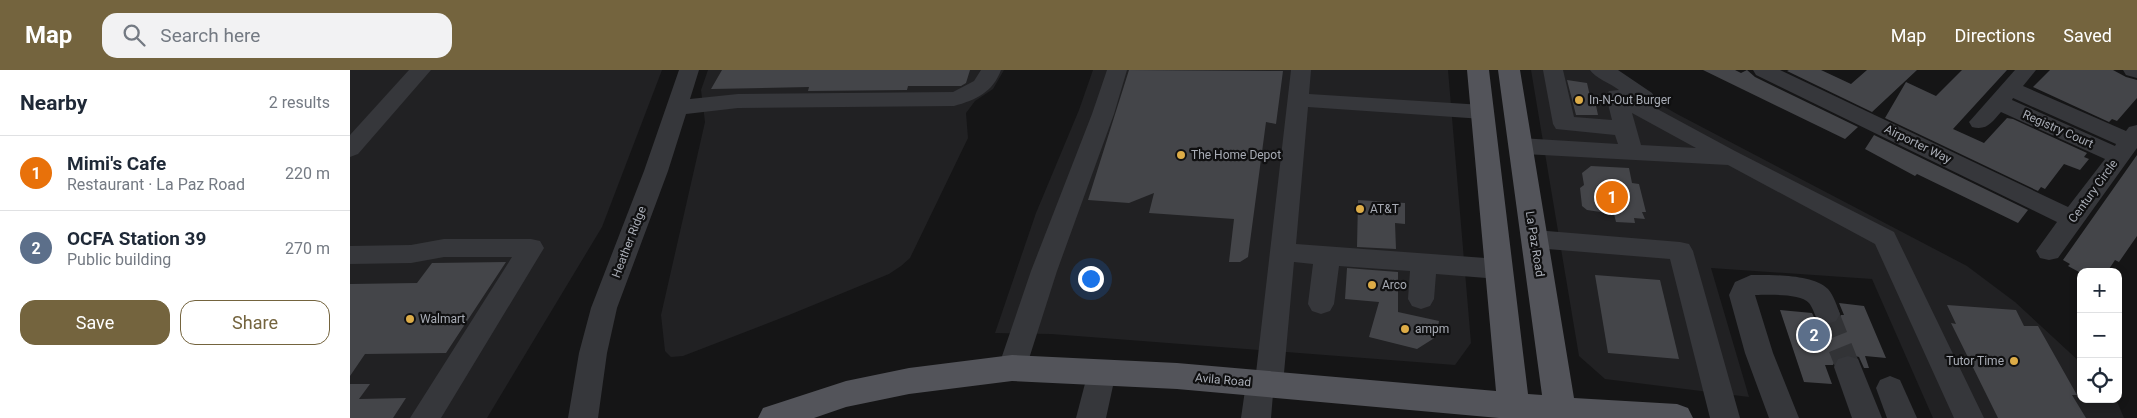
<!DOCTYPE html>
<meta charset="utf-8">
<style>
:root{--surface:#fff;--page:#f2f2f3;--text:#1f2937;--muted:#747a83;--line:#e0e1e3;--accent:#74643e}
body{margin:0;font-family:Roboto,sans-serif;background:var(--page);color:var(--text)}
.controls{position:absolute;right:15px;bottom:15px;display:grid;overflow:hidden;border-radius:10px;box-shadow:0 2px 8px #0003}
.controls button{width:45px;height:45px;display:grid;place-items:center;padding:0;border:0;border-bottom:1px solid var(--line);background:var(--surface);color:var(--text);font:25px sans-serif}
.you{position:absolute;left:740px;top:208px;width:18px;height:18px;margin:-12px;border:4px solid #fff;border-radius:50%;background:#1a73e8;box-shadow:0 0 0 8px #1a73e833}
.badge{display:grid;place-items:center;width:32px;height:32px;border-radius:50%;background:var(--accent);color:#fff;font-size:16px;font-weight:700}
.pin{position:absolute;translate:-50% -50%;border:2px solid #fff;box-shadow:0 1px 5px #0006}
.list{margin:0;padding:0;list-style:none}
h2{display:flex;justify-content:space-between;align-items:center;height:65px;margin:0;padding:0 20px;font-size:21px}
h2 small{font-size:16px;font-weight:400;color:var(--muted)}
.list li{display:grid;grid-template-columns:32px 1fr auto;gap:15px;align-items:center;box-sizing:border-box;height:75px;padding:0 20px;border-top:1px solid var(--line)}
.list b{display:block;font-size:19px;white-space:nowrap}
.list p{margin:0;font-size:16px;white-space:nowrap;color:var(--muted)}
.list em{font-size:16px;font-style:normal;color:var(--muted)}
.actions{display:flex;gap:10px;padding:15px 20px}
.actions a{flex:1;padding:11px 0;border:1px solid var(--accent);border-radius:15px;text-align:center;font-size:18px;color:var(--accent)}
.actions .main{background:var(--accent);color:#fff}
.icon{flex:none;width:28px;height:28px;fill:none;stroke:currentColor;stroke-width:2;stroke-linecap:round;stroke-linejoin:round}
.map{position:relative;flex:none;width:1787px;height:348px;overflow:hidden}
header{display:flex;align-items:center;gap:30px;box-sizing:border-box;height:70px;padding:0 25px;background:var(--accent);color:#fff}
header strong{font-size:24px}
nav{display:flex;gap:28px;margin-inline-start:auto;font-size:18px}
.search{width:350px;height:45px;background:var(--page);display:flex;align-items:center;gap:12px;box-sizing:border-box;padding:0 18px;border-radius:15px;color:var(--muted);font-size:19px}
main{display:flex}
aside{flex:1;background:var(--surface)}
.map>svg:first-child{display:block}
.built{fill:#212123}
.building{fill:#444549}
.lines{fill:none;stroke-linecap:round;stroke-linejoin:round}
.minor-tunnel{stroke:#323336;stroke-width:24;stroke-dasharray:24 12;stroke-linecap:butt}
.minor{fill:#36373b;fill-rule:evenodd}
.major{fill:#53545a;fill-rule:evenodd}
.poi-dot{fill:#ddac47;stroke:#101011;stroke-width:2}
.labels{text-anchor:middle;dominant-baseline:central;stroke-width:4.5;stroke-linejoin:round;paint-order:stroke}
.poi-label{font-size:12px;fill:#a8acb5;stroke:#101011;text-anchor:start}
.street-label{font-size:12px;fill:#a8acb5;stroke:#101011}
</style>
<header>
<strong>Map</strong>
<div class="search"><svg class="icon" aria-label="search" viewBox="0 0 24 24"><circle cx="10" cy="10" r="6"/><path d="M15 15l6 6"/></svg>Search here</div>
<nav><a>Map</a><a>Directions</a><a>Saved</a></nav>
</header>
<main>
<aside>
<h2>Nearby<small>2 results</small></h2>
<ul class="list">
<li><span class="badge" style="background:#e8710a">1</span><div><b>Mimi's Cafe</b><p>Restaurant · La Paz Road</p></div><em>220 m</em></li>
<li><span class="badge" style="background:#5c6f8a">2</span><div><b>OCFA Station 39</b><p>Public building</p></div><em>270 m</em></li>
</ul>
<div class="actions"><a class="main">Save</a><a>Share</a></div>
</aside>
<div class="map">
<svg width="1787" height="348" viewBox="0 0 1787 348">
<rect width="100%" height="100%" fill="#151516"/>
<g class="built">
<polygon points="0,0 312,0 252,157 137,348 0,348"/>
<polygon points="358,0 654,0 643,19 625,31 616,43 618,68 560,188 551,196 539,204 439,245 333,286 321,287 315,281 311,245 355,52 351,20"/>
<polygon points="743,0 1098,0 1121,273 1105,295 701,264 645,263 686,143 729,40"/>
<polygon points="1181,0 1262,0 1294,25 1327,44 1617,196 1665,232 1731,293 1731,329 1766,329 1774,348 1583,348 1522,209 1361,198 1399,327 1255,309 1229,286"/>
</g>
<g class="building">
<polygon points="372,0 620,0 616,13 611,16 558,16 557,20 458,21 459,17 361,19"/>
<polygon points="779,0 933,1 926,54 916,52 898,187 890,192 879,192 884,149 799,143 804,123 779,133 738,130"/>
<polygon points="1353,0 1385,0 1391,3 1397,0 1405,7 1508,57 1495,69"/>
<polygon points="1439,0 1471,0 1501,14 1517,0 1567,0 1522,42 1437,1"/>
<polygon points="1612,0 1657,0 1603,59 1634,73 1657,48 1663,49 1737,83 1734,87 1739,89 1730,100 1714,94 1695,119 1691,117 1688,121 1535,48 1556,12 1586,26"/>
<polygon points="1700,0 1763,0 1776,7 1787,10 1787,28 1767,51 1762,49 1759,52 1683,17"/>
<polygon points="1217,10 1237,13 1240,26 1244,26 1248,45 1226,45"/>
<polygon points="1524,65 1674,138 1678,140 1668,153 1567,104 1565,106 1515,79"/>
<polygon points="1787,85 1787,166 1769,192 1765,190 1757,202 1729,202 1718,196 1720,194 1713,190"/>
<polygon points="1241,96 1279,98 1282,113 1289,114 1296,142 1292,142 1295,149 1284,148 1285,153 1266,152 1264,144 1237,140 1232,136 1230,118 1234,115 1232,103"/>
<polygon points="1008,130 1055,133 1055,154 1045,153 1046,179 1007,177"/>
<polygon points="156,192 96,283 15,284 0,306 0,214 67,213 82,193"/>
<polygon points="997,198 1048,202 1048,242 1089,251 1086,267 1067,279 1019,267 1029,232 995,229"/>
<polygon points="1245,205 1310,210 1329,289 1258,283"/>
<polygon points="1489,233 1514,236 1536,288 1515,286 1519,298 1514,298 1509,287 1497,284 1487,287 1483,295 1475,295 1482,314 1454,312 1430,240 1462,243 1467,253 1478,256 1487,253 1491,245 1494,245"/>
<polygon points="1597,235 1666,240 1674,256 1688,256 1727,325 1722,325 1736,348 1648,348 1601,253 1606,254"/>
<polygon points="0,314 20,314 9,329 56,328 43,348 0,348"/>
</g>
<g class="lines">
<polyline class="minor-tunnel" points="1477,244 1498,297"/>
<g class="minor">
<polygon points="59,0 81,0 8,84 0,87 0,65"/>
<path d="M329,0H349L340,29L388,24L603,22L624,11L631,0H651C643,22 626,30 604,36L388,38L336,44L318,101L267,238L257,283L248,348H218L229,283L241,238L294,101Z"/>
<polygon points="757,0 777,0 764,44 707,201 676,298 672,306 662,309 652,306 648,298 681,201 742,44"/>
<polygon points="941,0 961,0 959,24 1133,35 1141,37 1144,42 1141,47 1133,49 958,37 946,174 1149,189 1158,192 1162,199 1158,206 1149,209 1086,204 1084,229 1080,236 1071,239 1062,236 1058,229 1060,201 989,196 984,234 980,241 971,244 962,241 958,234 963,194 944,192 933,314 929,322 923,324 921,348 891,348 896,313 900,305 906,303"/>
<path d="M1193,0H1213L1224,47L1262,50L1256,26L1259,21L1269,20C1260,13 1245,8 1240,0H1268L1302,23L1305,28L1302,33L1298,34L1385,81L1544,162L1634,348H1604L1525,174L1378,95L1172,84L1164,81L1161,76L1164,71L1172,68L1268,74L1265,65L1206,59L1203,54ZM1282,43L1346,78L1291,75Z"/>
<path d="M1403,0H1430L1718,137L1755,89L1651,42C1642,52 1637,61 1622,57L1619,52L1665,0H1686L1673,16L1776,61L1779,57L1787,55V78L1708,188L1699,190L1690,188L1686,181L1707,152L1406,5ZM1663,28L1766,74L1765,76L1662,30Z"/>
<polygon points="1773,0 1787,0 1787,8 1776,5"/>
<polygon points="1185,160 1330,172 1339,174 1343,181 1390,348 1360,348 1320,189 1185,178 1176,175 1173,169 1176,163"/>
<polygon points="94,169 181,169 190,171 194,178 91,348 60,348 162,187 94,187 61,193 0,194 0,176 61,175"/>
<path d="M1401,205C1422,205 1462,204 1478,219C1484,226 1487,236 1490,244L1486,251L1477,254L1468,251C1465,246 1463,238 1459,233C1450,223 1418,225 1405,225L1423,283L1449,348H1419L1395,283L1379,225L1385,212Z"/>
<polygon points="1498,286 1508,289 1532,348 1502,348 1484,297 1488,289"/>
<polygon points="752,291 762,294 766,302 756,348 726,348 738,302 742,294"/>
<polygon points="1540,306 1550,310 1567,348 1537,348 1526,318 1530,310"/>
</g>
<polygon class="major" points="1117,0 1139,0 1178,324 1192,325 1148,0 1170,0 1224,328 1327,334 1338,338 1343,348 1149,348 827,319 662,311 559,324 496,337 464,348 408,348 413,338 496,311 559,298 662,285 827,293 1146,321"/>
</g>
<g class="poi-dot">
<circle cx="1229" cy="30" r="5"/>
<circle cx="831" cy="85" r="5"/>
<circle cx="1010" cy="139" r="5"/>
<circle cx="1022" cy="215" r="5"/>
<circle cx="60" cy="249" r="5"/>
<circle cx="1055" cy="259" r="5"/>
<circle cx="1664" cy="291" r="5"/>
</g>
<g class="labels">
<g class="poi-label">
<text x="1239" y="30">In-N-Out Burger</text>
<text x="841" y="85">The Home Depot</text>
<text x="1020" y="139">AT&amp;T</text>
<text x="1032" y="215">Arco</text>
<text x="70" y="249">Walmart</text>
<text x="1065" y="259">ampm</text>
<text x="1654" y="291" text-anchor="end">Tutor Time</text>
</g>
<g class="street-label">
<text transform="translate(1708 59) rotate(24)">Registry Court</text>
<text transform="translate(1568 74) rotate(26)">Airporter Way</text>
<text transform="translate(1743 121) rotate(-54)">Century Circle</text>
<text transform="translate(279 172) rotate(-69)">Heather Ridge</text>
<text transform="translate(1185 174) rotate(81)">La Paz Road</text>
<text transform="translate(873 310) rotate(5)">Avila Road</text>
</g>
</g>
</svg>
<div class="controls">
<button>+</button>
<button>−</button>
<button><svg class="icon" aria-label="locate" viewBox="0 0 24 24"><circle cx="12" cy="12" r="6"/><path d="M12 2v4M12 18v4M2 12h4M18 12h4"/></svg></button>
</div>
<div class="you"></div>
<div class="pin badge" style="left:1262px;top:127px;background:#e8710a">1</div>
<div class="pin badge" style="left:1464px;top:265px;background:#5c6f8a">2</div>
</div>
</main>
